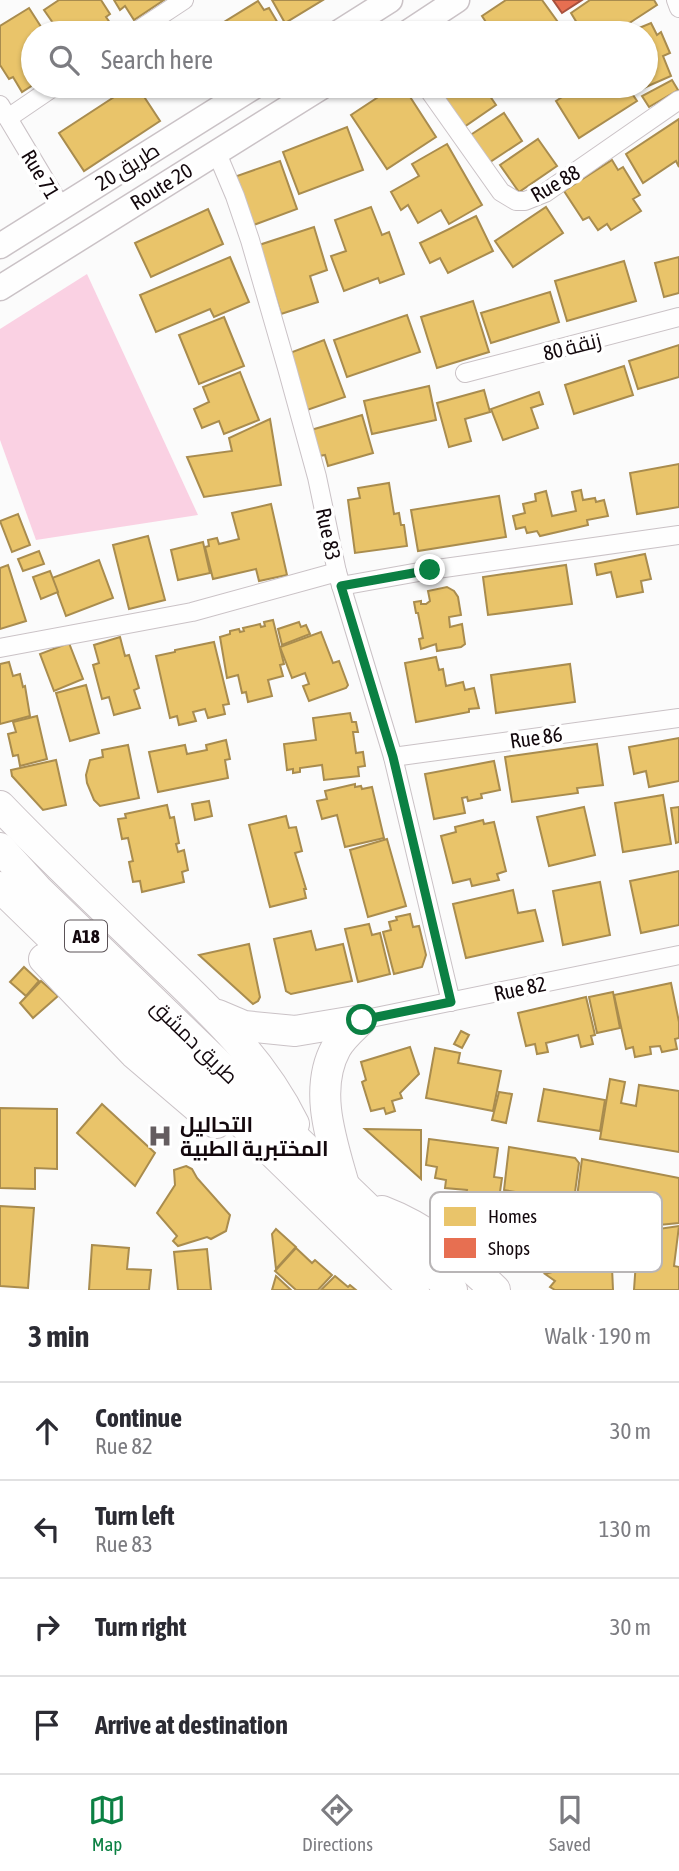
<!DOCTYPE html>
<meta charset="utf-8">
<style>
:root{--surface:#fff;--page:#f7f7f7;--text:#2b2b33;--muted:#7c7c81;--line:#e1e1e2;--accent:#0b8043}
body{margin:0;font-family:"Asap Condensed",Cairo,sans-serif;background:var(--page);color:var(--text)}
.stop{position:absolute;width:21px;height:21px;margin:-16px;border:5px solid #0b8043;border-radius:50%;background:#fff}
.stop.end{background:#0b8043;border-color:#fff;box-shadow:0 2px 7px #0008}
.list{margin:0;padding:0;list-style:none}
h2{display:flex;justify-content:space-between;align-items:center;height:91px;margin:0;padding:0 28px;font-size:30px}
h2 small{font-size:23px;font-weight:400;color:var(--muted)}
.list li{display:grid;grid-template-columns:46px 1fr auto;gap:21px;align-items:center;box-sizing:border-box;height:98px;padding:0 28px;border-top:2px solid var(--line)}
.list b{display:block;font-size:26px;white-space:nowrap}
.list p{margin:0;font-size:23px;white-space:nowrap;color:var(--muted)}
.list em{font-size:23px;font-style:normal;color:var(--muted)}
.icon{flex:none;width:38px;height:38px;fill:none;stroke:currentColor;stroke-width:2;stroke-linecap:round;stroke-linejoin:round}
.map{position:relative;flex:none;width:679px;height:1290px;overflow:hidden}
.search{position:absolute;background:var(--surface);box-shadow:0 2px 5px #0004;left:21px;right:21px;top:21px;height:77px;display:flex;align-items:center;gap:18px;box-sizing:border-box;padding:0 24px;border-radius:38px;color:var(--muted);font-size:26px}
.sheet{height:483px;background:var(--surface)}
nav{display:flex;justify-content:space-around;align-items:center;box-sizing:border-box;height:98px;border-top:2px solid var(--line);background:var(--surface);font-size:19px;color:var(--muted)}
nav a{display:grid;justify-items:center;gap:4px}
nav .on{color:var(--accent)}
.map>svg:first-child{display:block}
.green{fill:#fad1e3}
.homes{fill:#e9c46a;stroke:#a98c4e;stroke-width:2}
.shops{fill:#e76f51;stroke:#a7503d;stroke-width:2}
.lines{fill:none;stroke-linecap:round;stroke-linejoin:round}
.minor-casing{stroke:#cac2c6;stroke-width:20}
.secondary-casing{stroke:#cac2c6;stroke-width:27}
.trunk-casing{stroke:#cac2c6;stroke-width:32}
.minor{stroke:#fefefe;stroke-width:18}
.secondary{stroke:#fefefe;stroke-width:24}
.trunk{stroke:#fefefe;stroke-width:30}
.route{stroke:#0b8043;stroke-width:9}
.labels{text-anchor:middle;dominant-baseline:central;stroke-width:7;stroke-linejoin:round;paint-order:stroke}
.shield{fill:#fff;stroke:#5a5256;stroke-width:2}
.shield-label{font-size:19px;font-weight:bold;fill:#13080d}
.street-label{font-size:21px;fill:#13080d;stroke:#fff}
.poi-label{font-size:21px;font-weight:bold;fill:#13080d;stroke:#fff;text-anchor:start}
.key{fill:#fff;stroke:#b8b5b6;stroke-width:2}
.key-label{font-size:19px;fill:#13080d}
</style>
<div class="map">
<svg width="679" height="1290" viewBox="0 0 679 1290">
<rect width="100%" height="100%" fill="#fbfbfb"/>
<polygon class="green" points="87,274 198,515 36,540 0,440 0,329"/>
<g class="homes">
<polygon points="59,0 101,0 110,14 106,17 115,30 110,33 60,33 44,10"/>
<polygon points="114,0 164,0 134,20 125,6 120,10"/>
<polygon points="272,0 323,0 285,23"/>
<polygon points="506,0 542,0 560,25 547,33 493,33 482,16"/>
<polygon points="590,0 654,0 657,5 614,33 577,33 575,31 580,28 571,13"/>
<polygon points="258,1 264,10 269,8 282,30 276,33 213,33 211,30"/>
<polygon points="29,8 45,33 33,33 33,85 22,92 13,77 9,79 0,65 0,26"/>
<polygon points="651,23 657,35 661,32 670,53 663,56 671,76 639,90 638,86 646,86 646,33 627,33"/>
<polygon points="672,80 678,90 649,107 642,96"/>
<polygon points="131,86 137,86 160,121 84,171 59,133"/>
<polygon points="395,86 403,86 436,137 387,169 351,115"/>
<polygon points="436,86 483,86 496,105 464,127"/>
<polygon points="579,86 627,86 637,101 579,138 556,101"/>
<polygon points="504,113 522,141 487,164 469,136"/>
<polygon points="679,119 679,167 676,161 643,183 626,154"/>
<polygon points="347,127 363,170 299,194 283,152"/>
<polygon points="538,139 557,166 519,192 500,165"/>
<polygon points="447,144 482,205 449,224 441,210 418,223 408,205 401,210 391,192 419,176 412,164"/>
<polygon points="612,160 618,170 623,167 640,195 633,199 641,211 611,230 607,224 598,230 589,217 583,220 564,191"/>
<polygon points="280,161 297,209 251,226 234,177"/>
<polygon points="371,207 382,235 389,232 404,274 380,283 378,278 344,291 331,256 346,251 335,220"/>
<polygon points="546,207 563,233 513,267 495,241"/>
<polygon points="208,209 223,244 151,277 135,243"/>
<polygon points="476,216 493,251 448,273 440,258 430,263 420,243"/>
<polygon points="314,227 327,270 310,276 318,302 281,314 259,245"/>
<polygon points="230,257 249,302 214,317 210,309 156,332 140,295"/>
<polygon points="679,257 679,293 664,297 655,263"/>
<polygon points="624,261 636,301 567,321 555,281"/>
<polygon points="550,292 559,322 491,343 481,313"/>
<polygon points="473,301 489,352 437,368 421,317"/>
<polygon points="407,315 420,352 347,377 334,340"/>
<polygon points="224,317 244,366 199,384 179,335"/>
<polygon points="324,340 345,397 307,410 287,354"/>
<polygon points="679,345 679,377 638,389 629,361"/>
<polygon points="624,366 633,395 574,414 565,385"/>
<polygon points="240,372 259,420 224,434 219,421 202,428 194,409 209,402 203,387"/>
<polygon points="429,386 436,420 372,434 364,401"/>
<polygon points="484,390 490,412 465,419 471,441 449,447 437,403"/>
<polygon points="539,392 543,404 531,408 538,428 503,440 491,409"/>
<polygon points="362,415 373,453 328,466 325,455 319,456 311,430"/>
<polygon points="270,419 281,485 204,497 187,457 232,451 229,438"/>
<polygon points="679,464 679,507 637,514 630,473"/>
<polygon points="389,483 394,514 399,513 401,525 404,525 407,546 355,553 348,500 360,498 358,488"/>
<polygon points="581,490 583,500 595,498 596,502 604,500 608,516 587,520 588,525 540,536 537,531 527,533 525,527 516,529 513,516 525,513 523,504 536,501 535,494 546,491 552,516 576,511 572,492"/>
<polygon points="499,496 506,537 418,551 411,510"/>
<polygon points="271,504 287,575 259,581 256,569 213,579 205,547 209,546 208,540 217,538 219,544 239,539 232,513"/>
<polygon points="18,514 30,545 12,552 0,521"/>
<polygon points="148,536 165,600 129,609 113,545"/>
<polygon points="203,542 210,573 178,580 171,550"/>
<polygon points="39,551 44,564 23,571 18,559"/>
<polygon points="645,554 651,579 641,581 643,592 617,597 611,572 597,575 595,564"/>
<polygon points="99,560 113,598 66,616 52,578"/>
<polygon points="8,565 26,621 0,629 0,568"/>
<polygon points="566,565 572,604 488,615 483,577"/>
<polygon points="50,571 58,592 41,599 33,577"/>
<polygon points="447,587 454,591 458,597 461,615 449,617 450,627 462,624 465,644 461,647 437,651 436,644 421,649 419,639 423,638 418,613 416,613 414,602 421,601 421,604 426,604 430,601 428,591"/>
<polygon points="273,620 284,664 280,665 283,676 268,680 272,696 248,702 246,692 242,693 238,675 227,678 220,637 230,634 230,631 239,629 240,632 244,631 243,628 260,624 261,627 265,626 264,622"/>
<polygon points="299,622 301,627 306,625 310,634 282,645 278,629"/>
<polygon points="321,632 333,663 339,661 348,685 346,688 309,701 303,686 309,684 305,673 292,678 280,647"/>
<polygon points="120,637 125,656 129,655 139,688 134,690 140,708 114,715 109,697 102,699 93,665 99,663 94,645"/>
<polygon points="214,642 229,704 223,705 225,714 208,718 205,709 193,712 196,721 179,725 177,716 170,718 156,656 175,652 175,650"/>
<polygon points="69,643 83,679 54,691 40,654"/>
<polygon points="436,657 439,670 443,669 446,686 463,682 465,690 474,688 479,708 469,709 469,712 416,722 405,663"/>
<polygon points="9,662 13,676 20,674 23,687 25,686 30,716 0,724 0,664"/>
<polygon points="570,664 575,702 496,713 491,675"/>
<polygon points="86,685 99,733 70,741 56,693"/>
<polygon points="350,713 352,722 356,722 358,732 353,732 356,753 363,752 365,766 358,767 359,776 324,780 322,765 300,768 300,772 293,773 293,769 287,770 284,744 316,740 313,718"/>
<polygon points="37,716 47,759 20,766 18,755 13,756 8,734 16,732 13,722"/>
<polygon points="679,738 679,781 649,787 646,771 634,774 629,747"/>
<polygon points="226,740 230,759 225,760 228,778 158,792 149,752 185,745 187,754 207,750 206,745"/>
<polygon points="597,744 603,785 577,788 578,793 512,802 505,757"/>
<polygon points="128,745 139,798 100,806 94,800 87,783 86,775 90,760 103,757 102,750"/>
<polygon points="56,760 66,805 43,810 12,776 11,770"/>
<polygon points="494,761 500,790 481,794 482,798 468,801 467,797 462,798 465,813 434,819 425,774"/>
<polygon points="355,784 355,787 361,786 362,789 372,787 384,838 345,847 337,815 322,819 317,801 327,799 325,791"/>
<polygon points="663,795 671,844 623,852 615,803"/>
<polygon points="209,801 212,816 195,820 192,804"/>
<polygon points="167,805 170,818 174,817 179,843 176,844 178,852 184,850 188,870 182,872 184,882 142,892 140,881 133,882 129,862 133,861 128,838 122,839 118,819 126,818 125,814"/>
<polygon points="584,807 595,855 549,866 537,817"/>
<polygon points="679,807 679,842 676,843 671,808"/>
<polygon points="286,816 289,828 296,827 302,851 295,853 306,889 304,889 306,898 270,907 249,825"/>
<polygon points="483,820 484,824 494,822 506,871 497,874 499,880 472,886 470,879 453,883 441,836 456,832 455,827"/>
<polygon points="387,839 406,906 368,917 350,850"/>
<polygon points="679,871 679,925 641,933 630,881"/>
<polygon points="600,882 610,935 563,945 553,891"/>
<polygon points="513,890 518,913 535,910 543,941 466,958 453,904"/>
<polygon points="410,914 413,927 419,926 426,955 422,967 394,974 383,932 391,930 389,922 397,920 396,917"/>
<polygon points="369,924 372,935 380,933 390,974 358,982 345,929"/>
<polygon points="311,931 316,950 343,944 352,981 291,994 286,991 274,939"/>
<polygon points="249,944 260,997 258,1001 253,1004 199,955"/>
<polygon points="24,967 39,981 26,996 10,982"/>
<polygon points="41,981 58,996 33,1018 20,1003"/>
<polygon points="671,983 679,1022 679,1038 675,1039 677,1049 662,1052 660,1046 650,1047 651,1054 635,1057 633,1047 626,1049 614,995"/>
<polygon points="613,992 620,1028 597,1033 589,997"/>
<polygon points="586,997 595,1035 591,1036 593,1044 581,1047 578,1035 546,1043 548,1052 537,1054 535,1044 526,1046 518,1013"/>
<polygon points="461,1031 469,1035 462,1048 454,1044"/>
<polygon points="410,1047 419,1074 400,1093 402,1098 392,1101 395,1111 386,1114 384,1108 371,1111 362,1082 366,1080 361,1062"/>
<polygon points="435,1048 460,1053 458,1063 501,1071 493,1111 426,1098"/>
<polygon points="610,1079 625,1082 621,1103 636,1106 639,1085 679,1091 679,1152 600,1139"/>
<polygon points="544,1089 605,1100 600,1131 538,1121"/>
<polygon points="499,1092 512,1094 506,1123 492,1120"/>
<polygon points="102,1104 155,1153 135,1186 77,1133"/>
<polygon points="0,1108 57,1109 57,1169 35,1168 35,1189 0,1188"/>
<polygon points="365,1129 421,1130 421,1179"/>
<polygon points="429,1139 498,1148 494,1177 502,1178 496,1219 487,1217 488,1212 464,1209 467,1190 445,1188 446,1180 435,1178 437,1167 426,1165"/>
<polygon points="509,1147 575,1158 579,1163 573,1207 558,1205 557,1220 520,1221 521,1215 524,1215 526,1202 516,1200 516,1192 504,1190"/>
<polygon points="582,1159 679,1178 679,1223 639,1227 620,1224 623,1206 577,1197"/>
<polygon points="186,1166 192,1169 197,1178 230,1215 226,1231 211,1239 207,1237 178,1246 173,1241 177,1236 157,1213 175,1185 174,1170"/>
<polygon points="0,1206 34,1208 28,1288 0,1286"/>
<polygon points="679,1226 674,1266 679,1267 679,1290 634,1290 638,1232"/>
<polygon points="276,1229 296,1247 276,1269 272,1234"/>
<polygon points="92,1245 129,1248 127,1269 151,1270 149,1290 89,1290"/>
<polygon points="296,1248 312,1263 315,1260 332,1275 318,1290 296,1290 275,1271"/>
<polygon points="207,1249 211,1290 178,1290 174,1252"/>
<polygon points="599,1259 612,1267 613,1290 555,1290 550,1287 555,1281 545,1274"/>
<polygon points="276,1276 291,1290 272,1290"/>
<polygon points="335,1276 348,1287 350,1285 356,1290 321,1290"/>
</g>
<polygon class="shops" points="553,0 582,0 562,13"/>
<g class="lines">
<g class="minor-casing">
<g id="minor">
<polyline points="676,0 679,8"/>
<polyline points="134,33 184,0"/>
<polyline points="426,86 501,192 516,201 525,201 545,193 679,100"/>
<polyline points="0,105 61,207"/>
<polyline points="8,118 55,86"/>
<polyline points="216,151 235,196 250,240 287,368 317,477 337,572 393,757 451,1002"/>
<polyline points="465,373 679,317"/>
<polyline points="341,586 430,570 679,535"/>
<polyline points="0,648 192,612 337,572"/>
<polyline points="393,757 679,718"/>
<polyline points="361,1020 679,955"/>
</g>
</g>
<g class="secondary-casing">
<g id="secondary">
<polyline points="338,33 390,0"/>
<polyline points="407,33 457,0"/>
<polyline points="0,246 255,86"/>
<polyline points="0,288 323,86"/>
</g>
</g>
<g class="trunk-casing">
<g id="trunk">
<path d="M0,806C51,859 104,909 157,960C209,1010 262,1058 294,1124"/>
<polyline points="0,848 38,890 452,1290"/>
<polyline points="0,887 414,1290"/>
<polyline points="44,959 134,1053 216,1123"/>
<polyline points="218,1015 244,1026 295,1031 361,1020"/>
<path d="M344,1185C332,1142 313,1090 336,1048C342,1037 353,1028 361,1020"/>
<path d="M382,1211C427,1228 461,1257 495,1290"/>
</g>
</g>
<use href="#minor" class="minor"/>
<use href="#secondary" class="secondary"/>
<use href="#trunk" class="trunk"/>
</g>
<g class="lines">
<polyline class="route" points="362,1020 451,1002 393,757 341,586 430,570"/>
</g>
<defs>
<g id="hospital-bare" transform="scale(1.89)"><path d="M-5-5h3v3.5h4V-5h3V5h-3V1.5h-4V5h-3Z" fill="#645d60" stroke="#fff" stroke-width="2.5" paint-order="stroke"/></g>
</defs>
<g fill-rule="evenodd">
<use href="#hospital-bare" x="160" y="1136"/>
</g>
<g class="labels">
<rect class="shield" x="65" y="920.5" width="42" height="31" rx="5"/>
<g class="shield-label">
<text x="86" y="936">A18</text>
</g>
<g class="street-label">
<text transform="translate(127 166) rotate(-32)">طريق 20</text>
<text transform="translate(41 174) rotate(59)">Rue 71</text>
<text transform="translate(555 183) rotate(-30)">Rue 88</text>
<text transform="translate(161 186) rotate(-32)">Route 20</text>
<text transform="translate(572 346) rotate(-14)">زنقة 80</text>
<text transform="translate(329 534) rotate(78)">Rue 83</text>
<text transform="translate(536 737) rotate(-8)">Rue 86</text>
<text transform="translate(520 988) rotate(-12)">Rue 82</text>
<text transform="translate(195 1041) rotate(44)">طريق دمشق</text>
</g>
<g class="poi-label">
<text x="180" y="1124">التحاليل<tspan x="180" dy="24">المختبرية الطبية</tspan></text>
</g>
</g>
<rect x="430" y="1192" width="232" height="80" rx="10" class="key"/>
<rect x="444" y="1207" width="32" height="19" fill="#e9c46a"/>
<rect x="444" y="1238" width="32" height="20" fill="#e76f51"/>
<g class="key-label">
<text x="488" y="1223">Homes</text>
<text x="488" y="1255">Shops</text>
</g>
</svg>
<div class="stop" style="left:362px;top:1020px"></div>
<div class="stop end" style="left:430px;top:570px"></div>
<div class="search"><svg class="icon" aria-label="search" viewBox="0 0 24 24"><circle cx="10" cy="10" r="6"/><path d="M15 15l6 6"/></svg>Search here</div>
</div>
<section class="sheet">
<h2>3 min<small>Walk · 190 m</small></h2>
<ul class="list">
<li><svg class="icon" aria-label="ahead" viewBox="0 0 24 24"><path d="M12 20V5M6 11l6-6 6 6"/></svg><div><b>Continue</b><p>Rue 82</p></div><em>30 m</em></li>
<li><svg class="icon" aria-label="left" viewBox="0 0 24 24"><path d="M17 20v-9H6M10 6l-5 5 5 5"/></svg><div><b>Turn left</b><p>Rue 83</p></div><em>130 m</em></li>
<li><svg class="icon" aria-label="right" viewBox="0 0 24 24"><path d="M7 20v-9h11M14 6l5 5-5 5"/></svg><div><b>Turn right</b></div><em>30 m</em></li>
<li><svg class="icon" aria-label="arrive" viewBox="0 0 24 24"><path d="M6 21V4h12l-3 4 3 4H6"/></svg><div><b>Arrive at destination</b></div></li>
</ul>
</section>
<nav>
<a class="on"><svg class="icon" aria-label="map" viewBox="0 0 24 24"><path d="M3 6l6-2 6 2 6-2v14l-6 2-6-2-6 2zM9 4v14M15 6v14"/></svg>Map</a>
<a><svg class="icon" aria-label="directions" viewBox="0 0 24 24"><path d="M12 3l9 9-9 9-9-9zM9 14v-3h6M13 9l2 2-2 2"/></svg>Directions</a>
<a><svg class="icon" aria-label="saved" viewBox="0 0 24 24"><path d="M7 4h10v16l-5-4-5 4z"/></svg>Saved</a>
</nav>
